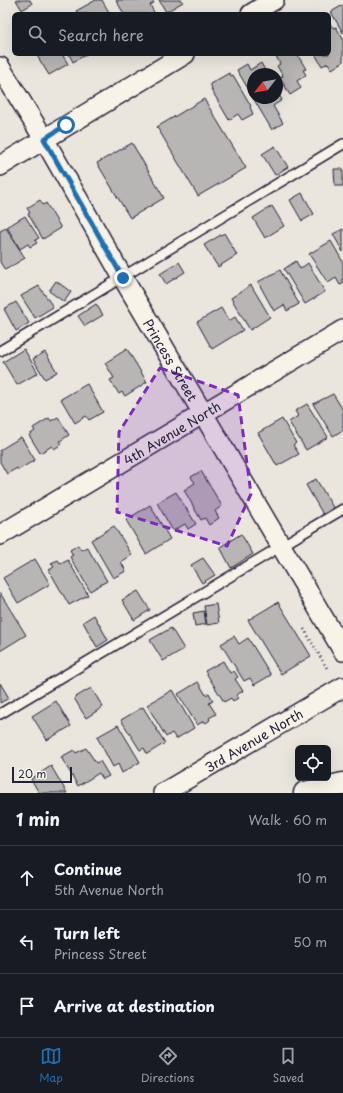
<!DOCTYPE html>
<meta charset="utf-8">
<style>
:root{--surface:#171b24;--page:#242831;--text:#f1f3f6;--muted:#9ea1a6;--line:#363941;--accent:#1f6fb2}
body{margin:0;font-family:"Playpen Sans",sans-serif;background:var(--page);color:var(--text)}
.controls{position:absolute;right:12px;bottom:12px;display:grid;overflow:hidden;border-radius:6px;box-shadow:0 4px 16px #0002}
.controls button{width:36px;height:36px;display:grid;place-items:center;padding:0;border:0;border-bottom:1px solid var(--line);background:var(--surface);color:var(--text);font:20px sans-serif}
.compass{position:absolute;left:247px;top:68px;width:36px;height:36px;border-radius:50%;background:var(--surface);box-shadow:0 4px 16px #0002;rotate:239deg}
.scale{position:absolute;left:12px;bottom:10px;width:60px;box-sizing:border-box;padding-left:4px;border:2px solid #22223b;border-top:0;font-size:11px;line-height:14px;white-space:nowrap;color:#22223b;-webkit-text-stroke:3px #f7f3e8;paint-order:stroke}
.stop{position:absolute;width:12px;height:12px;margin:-9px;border:3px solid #1f6fb2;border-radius:50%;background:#fff}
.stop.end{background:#1f6fb2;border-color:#fff;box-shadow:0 1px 4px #0008}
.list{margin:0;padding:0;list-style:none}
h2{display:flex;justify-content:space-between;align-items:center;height:52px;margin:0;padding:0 16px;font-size:17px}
h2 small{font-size:13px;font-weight:400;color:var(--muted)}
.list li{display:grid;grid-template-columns:26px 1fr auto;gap:12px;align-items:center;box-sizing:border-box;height:64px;padding:0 16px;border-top:1px solid var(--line)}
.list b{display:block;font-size:15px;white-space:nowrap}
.list p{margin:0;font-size:13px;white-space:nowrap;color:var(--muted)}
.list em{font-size:13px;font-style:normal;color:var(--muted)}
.icon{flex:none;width:22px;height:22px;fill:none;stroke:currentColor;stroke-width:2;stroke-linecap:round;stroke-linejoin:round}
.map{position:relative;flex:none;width:343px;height:793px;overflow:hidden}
.search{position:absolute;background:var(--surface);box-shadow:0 4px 16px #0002;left:12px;right:12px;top:12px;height:44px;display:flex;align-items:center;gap:10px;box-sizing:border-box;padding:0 14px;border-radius:6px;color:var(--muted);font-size:15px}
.sheet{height:244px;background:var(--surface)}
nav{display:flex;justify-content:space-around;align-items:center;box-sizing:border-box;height:56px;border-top:1px solid var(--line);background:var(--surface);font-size:11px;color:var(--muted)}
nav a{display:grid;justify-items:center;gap:2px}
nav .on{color:var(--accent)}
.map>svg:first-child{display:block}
.building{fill:#b8b6b5;stroke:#22223b}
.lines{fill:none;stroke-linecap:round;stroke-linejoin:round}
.lane-casing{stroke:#22223b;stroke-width:12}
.street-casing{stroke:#22223b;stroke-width:22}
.secondary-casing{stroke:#22223b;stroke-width:25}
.path{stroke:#22223b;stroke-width:2.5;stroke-dasharray:1 3;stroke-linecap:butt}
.lane{stroke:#f7f3e8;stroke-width:9}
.street{stroke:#f7f3e8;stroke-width:19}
.secondary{stroke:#f7f3e8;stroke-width:22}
.route{stroke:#1f6fb2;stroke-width:5}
.marked{fill:#7b2cbf;fill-opacity:0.2;stroke:#7b2cbf;stroke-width:3;stroke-dasharray:8 5;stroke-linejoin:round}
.labels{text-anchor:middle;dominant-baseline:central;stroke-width:3.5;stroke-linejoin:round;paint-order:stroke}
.street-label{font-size:13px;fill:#22223b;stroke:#f7f3e8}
</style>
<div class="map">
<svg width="343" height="793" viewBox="0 0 343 793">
<rect width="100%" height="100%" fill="#eae6de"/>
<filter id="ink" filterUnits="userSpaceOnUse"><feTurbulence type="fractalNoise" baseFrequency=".025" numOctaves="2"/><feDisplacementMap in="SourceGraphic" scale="8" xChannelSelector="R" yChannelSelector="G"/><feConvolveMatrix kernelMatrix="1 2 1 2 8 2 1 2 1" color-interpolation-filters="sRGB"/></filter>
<g filter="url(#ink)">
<g class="building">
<polygon points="16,0 30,0 32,4 22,10"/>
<polygon points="96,0 102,0 110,14 78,14 76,11"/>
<polygon points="116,0 152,0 154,3 150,5 155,14 124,14"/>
<polygon points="159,0 182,0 183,2 166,12"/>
<polygon points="343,5 343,33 331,12"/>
<polygon points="329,22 333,28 336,27 343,39 343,62 332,69 328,63 322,66 315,54 329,54"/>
<polygon points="36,54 62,54 68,64 49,75"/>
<polygon points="69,54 87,54 73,62"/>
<polygon points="279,54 297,54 306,69 303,70 306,75 297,81 301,88 290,95 280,78 283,76 277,66 280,64 276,56"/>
<polygon points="261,63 267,74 253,74 253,97 237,70 247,64 250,70"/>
<polygon points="229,73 231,76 233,75 251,106 250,107 253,114 242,120 238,114 229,120 211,89 212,88 210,84"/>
<polygon points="277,91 282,100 273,106 283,123 272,130 253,98 277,98"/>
<polygon points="204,99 246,168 198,196 157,127"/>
<polygon points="132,143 164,198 130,218 97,163"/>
<polygon points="275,146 288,167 275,175 262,154"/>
<polygon points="334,169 343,169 343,186 335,186"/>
<polygon points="302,193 314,214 302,221 290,200"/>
<polygon points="40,200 43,205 46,203 61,228 43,239 28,214 30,213 27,208"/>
<polygon points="272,206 284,226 265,238 253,218"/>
<polygon points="25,216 39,238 35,240 37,243 30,247 28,244 20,249 7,227"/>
<polygon points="6,228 25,258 5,270 0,262 0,231"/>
<polygon points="343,229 343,252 333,234"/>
<polygon points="224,233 237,255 218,267 204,245"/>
<polygon points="331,241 343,262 343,284 340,285 336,278 328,283 309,254"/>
<polygon points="296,261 300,269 308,263 325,292 305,304 284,269"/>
<polygon points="179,262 185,272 166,284 160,274"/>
<polygon points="280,270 299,304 287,311 284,305 274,311 258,282"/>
<polygon points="56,281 71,292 64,302 49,291"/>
<polygon points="251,285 270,317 250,330 231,298"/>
<polygon points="39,286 53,307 35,318 21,296"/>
<polygon points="16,302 29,323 16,331 4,309"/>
<polygon points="96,304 103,315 85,326 78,316"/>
<polygon points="221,308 229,321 235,317 243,330 212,349 197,322"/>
<polygon points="24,349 38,373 17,385 3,362"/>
<polygon points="127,349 147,382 125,396 122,392 119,394 110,380 114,378 105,363"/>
<polygon points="45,352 57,372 45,379 33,359"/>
<polygon points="87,384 103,412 89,420 86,416 75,423 61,399"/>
<polygon points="333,394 343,410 343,430 333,436 313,404"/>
<polygon points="307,404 328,437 306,450 289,422 298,416 295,411"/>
<polygon points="58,417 69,435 60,441 62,444 54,449 52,446 40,453 29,435 35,431 33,428 49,418 51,421"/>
<polygon points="282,419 296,443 293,445 299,454 277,466 258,433"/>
<polygon points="21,437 35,460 18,470 17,468 7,474 0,462 0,450"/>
<polygon points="201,471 222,506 215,511 219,518 209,525 205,518 201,520 184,490 195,483 191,477"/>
<polygon points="316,479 334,509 324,516 306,485"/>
<polygon points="176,492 196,524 188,529 185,524 173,531 157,503"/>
<polygon points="150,505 170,539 146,554 126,520"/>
<polygon points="114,526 132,555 121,562 126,571 113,578 91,540"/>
<polygon points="241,534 253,554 231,568 220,547"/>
<polygon points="78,545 81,550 87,547 107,581 90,591 70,557 73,555 70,550"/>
<polygon points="203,558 215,575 202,583 191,565"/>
<polygon points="35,559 50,584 18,603 3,578"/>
<polygon points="58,560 61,564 68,560 88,595 69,605 49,570 54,567 51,563"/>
<polygon points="138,591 150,610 134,620 122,600"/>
<polygon points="0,593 26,635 0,651"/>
<polygon points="278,602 311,656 281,674 248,620"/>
<polygon points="216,604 219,623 207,625 204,606"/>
<polygon points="204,611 206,624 195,626 193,613"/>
<polygon points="94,615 108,640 97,647 83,622"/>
<polygon points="171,628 184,649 163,661 150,640"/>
<polygon points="234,636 239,644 248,638 271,675 254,685 250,678 244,681 221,644"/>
<polygon points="223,661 230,673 234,671 238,677 235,679 243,691 236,695 238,698 233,701 231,698 224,702 205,671"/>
<polygon points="198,682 206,695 209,693 213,701 209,703 216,714 209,718 210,720 206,723 204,721 197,725 178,694"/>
<polygon points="0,683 9,698 0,703"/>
<polygon points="91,688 103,707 86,718 74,698"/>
<polygon points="172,690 194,728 176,739 172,733 166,737 147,705"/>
<polygon points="56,701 71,726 47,740 32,716"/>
<polygon points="143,707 165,743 147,754 144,748 140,750 121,720"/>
<polygon points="118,725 140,762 122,773 118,764 113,767 97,737"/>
<polygon points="86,748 96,763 100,761 109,776 103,779 99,773 78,786 61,757 74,750 76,753"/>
<polygon points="51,766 67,793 39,793 31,779"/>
</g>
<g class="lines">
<g class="lane-casing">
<g id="lane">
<polyline points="0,351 343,144"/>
<polyline points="0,714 343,509"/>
</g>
</g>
<g class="street-casing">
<g id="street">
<polyline points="251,14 274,0"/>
<path id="s1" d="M0,67L44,139L123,278L343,651"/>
<polyline points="0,166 185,54"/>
<path id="s2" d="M0,535L343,330"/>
<path id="s3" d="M163,793L343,687"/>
</g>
</g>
<g class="secondary-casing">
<polyline id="secondary" points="305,793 343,784"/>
</g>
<polyline class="path" points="304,629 328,670"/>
<use href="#lane" class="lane"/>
<use href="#street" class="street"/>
<use href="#secondary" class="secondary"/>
</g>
</g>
<g class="lines" filter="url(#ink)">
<polyline class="route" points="66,125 44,139 123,278"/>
</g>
<path class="marked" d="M160,368L238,395L251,494L227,546L117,512L119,432Z"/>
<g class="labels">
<g class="street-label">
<text stroke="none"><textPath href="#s1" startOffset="339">Princess Street</textPath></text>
<text stroke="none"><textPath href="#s2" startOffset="200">4th Avenue North</textPath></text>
<text stroke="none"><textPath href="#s3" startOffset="105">3rd Avenue North</textPath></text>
</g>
</g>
</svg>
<div class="controls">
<button><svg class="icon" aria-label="locate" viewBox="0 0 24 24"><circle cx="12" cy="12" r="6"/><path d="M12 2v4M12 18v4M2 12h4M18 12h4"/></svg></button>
</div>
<svg class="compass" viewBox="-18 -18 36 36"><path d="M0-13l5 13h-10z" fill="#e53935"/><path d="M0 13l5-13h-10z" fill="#9ea1a6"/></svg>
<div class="scale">20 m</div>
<div class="stop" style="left:66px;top:125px"></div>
<div class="stop end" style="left:123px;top:278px"></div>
<div class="search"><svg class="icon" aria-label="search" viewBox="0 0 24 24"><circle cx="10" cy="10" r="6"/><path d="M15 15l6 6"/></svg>Search here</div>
</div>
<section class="sheet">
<h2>1 min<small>Walk · 60 m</small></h2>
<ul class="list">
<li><svg class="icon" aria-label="ahead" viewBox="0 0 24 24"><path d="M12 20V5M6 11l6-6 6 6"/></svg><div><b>Continue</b><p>5th Avenue North</p></div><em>10 m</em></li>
<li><svg class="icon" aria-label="left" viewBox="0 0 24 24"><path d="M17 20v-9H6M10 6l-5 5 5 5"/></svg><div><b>Turn left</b><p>Princess Street</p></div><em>50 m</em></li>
<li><svg class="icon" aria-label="arrive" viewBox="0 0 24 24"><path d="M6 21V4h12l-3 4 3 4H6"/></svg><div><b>Arrive at destination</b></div></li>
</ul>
</section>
<nav>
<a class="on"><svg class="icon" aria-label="map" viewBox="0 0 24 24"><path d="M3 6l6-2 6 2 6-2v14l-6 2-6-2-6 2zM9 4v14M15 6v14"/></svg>Map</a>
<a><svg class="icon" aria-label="directions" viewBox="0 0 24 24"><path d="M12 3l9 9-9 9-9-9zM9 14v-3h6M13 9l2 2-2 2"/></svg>Directions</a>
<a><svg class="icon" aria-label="saved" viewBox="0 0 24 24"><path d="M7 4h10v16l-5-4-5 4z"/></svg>Saved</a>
</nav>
